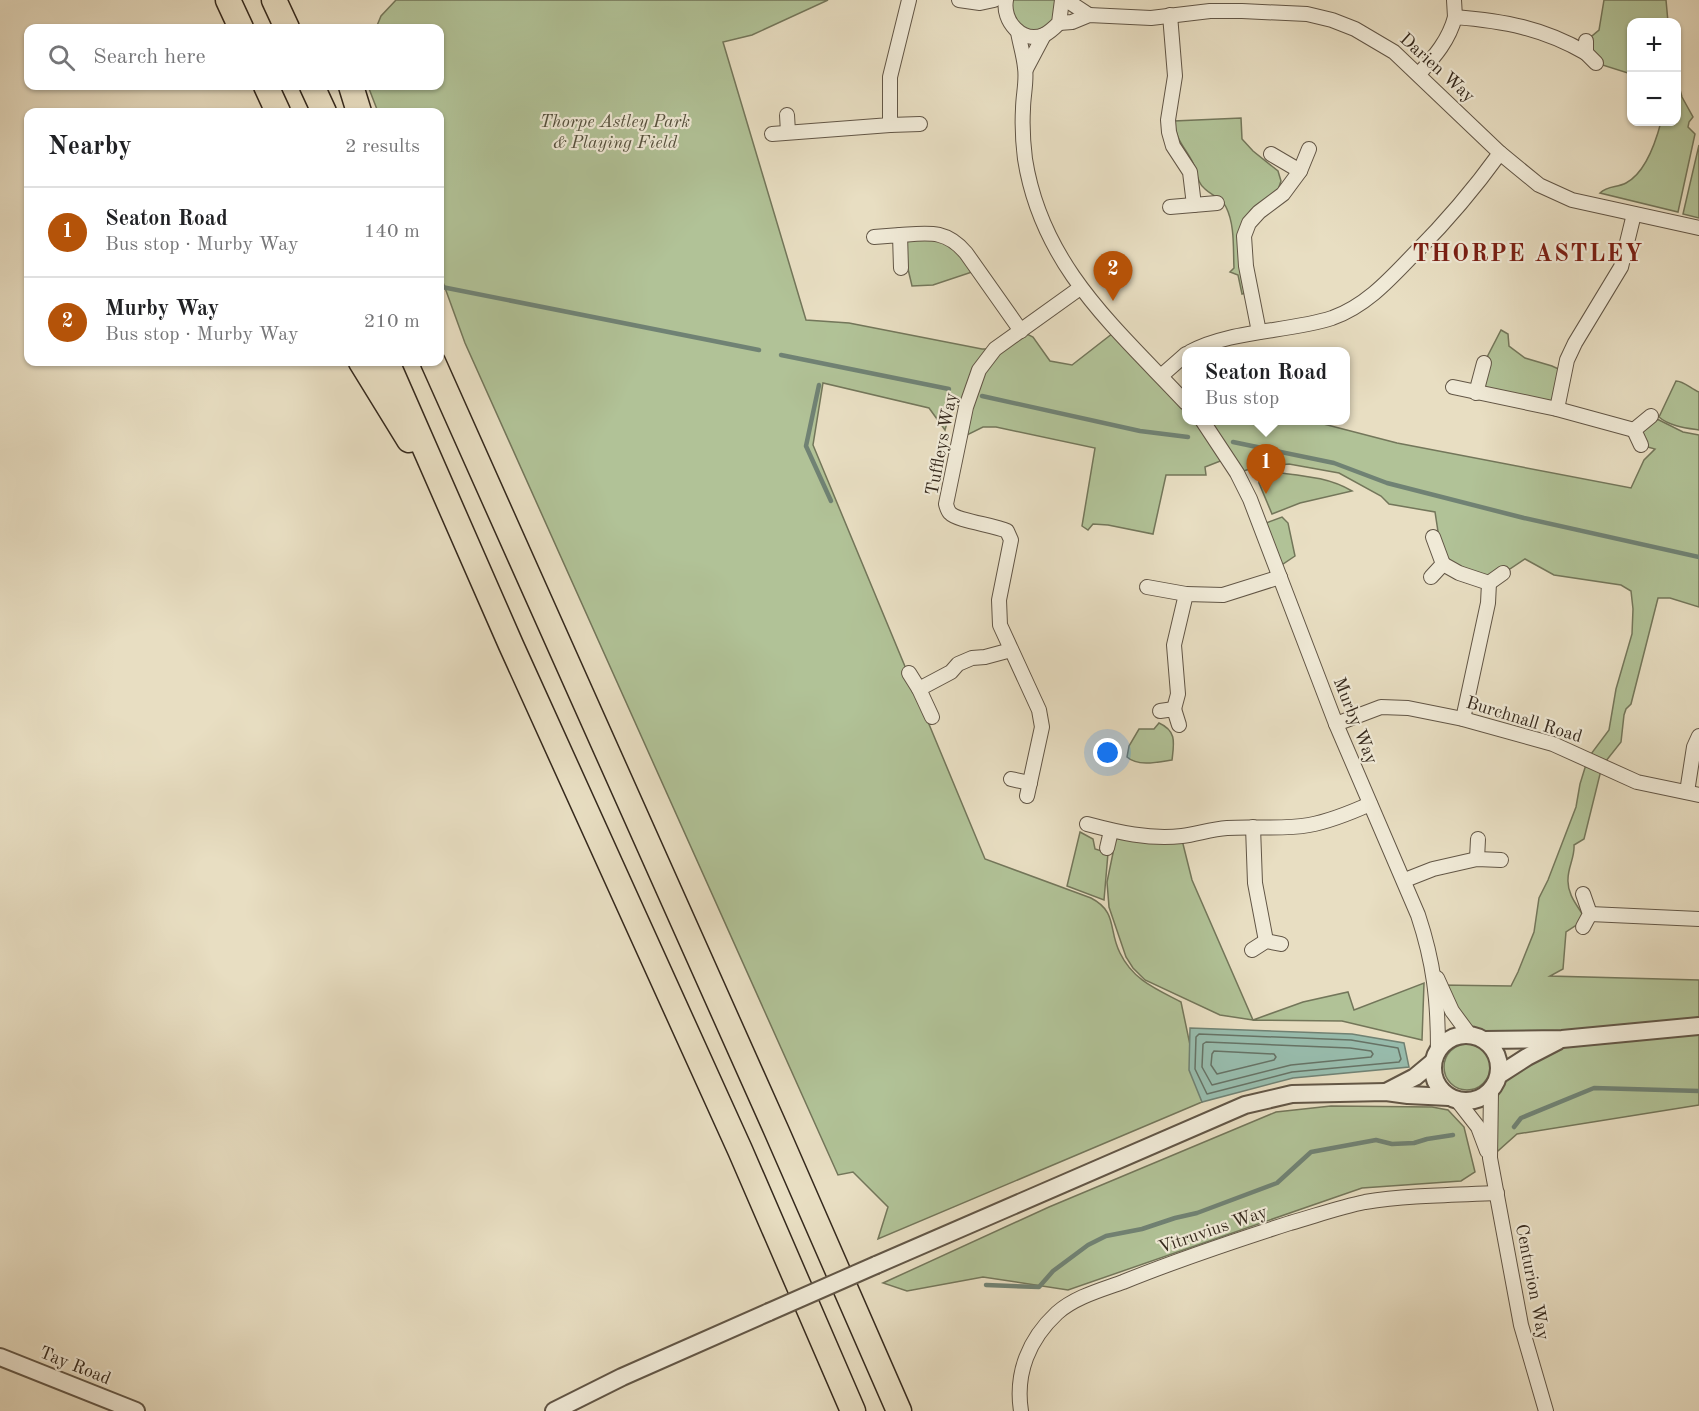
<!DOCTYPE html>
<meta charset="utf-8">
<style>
:root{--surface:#fff;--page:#f2f2f2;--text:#202124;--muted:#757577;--line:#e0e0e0;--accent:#b45309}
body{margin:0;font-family:"Old Standard TT",serif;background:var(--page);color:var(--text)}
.controls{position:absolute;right:18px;top:18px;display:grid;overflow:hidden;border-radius:12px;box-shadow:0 2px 4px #0004}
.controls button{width:54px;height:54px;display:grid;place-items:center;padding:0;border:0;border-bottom:2px solid var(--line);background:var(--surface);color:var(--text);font:30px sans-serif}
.you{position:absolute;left:1108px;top:753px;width:21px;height:21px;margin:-15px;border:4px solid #fff;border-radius:50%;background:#1a73e8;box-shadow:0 0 0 9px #1a73e833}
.badge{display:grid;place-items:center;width:39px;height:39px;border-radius:50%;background:var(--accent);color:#fff;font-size:20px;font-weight:700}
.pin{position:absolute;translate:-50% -50px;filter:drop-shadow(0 2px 3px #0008)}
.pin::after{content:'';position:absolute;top:32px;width:21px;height:18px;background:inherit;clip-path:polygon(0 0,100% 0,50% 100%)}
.popup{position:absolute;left:1182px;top:347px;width:168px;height:78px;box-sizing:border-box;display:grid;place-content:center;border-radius:12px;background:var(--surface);filter:drop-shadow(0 2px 4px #0005);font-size:20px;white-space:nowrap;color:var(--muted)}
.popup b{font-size:22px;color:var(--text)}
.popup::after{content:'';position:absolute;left:50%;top:100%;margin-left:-12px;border:12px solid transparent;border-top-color:var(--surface)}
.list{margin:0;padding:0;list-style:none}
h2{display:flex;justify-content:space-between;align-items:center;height:78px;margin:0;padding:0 24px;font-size:26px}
h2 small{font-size:20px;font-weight:400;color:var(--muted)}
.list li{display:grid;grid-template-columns:39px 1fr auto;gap:18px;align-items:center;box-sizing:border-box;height:90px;padding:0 24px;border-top:2px solid var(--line)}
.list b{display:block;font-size:22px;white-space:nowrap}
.list p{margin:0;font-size:20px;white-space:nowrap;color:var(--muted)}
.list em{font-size:20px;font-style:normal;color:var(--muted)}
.icon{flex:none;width:33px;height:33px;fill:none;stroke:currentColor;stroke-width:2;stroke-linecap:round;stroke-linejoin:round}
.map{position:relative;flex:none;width:1699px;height:1411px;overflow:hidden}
.search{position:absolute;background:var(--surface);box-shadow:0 2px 4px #0004;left:24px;top:24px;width:420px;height:66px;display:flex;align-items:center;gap:15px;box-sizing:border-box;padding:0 21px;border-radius:12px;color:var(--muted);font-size:22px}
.panel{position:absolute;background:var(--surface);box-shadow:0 2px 4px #0004;left:24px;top:108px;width:420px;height:258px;border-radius:12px}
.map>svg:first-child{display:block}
.green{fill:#b1c297;stroke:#73765a;stroke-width:1.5}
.water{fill:#98bdae;stroke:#708274;stroke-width:1.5}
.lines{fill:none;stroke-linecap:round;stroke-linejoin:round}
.shore{stroke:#667366;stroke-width:1.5}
.stream{stroke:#708274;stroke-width:4.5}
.minor-casing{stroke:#625646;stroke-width:16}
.tertiary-casing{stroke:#625646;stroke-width:20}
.motorway-casing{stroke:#35291d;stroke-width:27}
.minor{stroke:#f0ead7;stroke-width:14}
.tertiary{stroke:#f0ead7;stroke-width:16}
.motorway{stroke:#e8dec2;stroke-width:24}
.tertiary-bridge-casing{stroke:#625646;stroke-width:20;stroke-linecap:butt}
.tertiary-bridge{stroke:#f0ead7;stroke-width:16}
.labels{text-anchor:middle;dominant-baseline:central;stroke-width:4.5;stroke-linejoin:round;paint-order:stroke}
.street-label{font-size:18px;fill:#35291d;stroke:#f0ead7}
.park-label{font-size:18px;font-style:italic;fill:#544f3c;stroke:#f0ead7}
.district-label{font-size:24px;font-weight:bold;letter-spacing:1.5px;fill:#7a1f14;stroke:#f0ead7}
</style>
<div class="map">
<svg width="1699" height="1411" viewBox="0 0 1699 1411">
<rect width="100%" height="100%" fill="#e8dec2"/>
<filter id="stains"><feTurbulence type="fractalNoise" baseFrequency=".00333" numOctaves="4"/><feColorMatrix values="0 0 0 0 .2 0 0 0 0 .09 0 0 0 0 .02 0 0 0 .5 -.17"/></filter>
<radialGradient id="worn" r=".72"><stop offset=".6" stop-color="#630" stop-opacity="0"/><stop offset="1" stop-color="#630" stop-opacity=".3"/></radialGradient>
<g class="green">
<path d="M396,0H828L752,35L723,42L806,320L849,323L982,349H995L1021,331L1033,337L1050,361L1072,365L1117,330L1186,403V420L1312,421L1397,443L1631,488L1644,460L1655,449L1641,445L1634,430L1651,416L1683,432L1699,435V607L1670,598H1658L1631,704L1626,709L1624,715L1621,742L1602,766L1584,839L1574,845C1575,857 1568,867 1568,879C1567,893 1576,904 1583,915L1581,922L1566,932L1563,969L1550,976L1699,980V1105L1517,1134L1490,1158L1491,1091L1499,1076L1560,1040H1485L1469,1034L1440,985L1511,986L1518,972L1534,932L1539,898L1548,880L1576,807L1580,784L1588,758L1609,730L1616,689L1632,634L1633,609L1631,591L1621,585L1554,575L1525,559L1489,583L1443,564L1435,512L1389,504L1381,496L1339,473L1289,464L1253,468L1237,473L1228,458L1205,467L1206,475H1166L1153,534L1108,525L1093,524L1088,530L1082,526L1095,448L996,427H983L959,439L966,407L953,404V401L945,430L929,408L823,383L813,445L985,859L1091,898C1118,912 1108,930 1120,953C1133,980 1156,989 1181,1002L1202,1102L878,1239L888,1207L853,1172L838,1175L465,343L440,274V112H378L368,86H440V28H376L381,16Z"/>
<polygon points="1006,0 1062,0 1052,29 1018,32"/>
<polygon points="1604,0 1666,0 1668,22 1632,22 1631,74 1596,63 1586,41 1599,30"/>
<path d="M1677,79L1682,97L1693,117L1689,122L1688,127L1695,134L1678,212L1600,193C1608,185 1617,188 1626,183C1645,173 1656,141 1661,122H1676Z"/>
<path d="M1241,118L1242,139L1253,151L1278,171L1281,181L1278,190L1251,210L1245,219L1246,293L1242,294L1238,275L1230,272L1234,268C1233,248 1235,225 1226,207C1221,197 1212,196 1205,189C1197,183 1197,172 1193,163C1185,147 1176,141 1174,121Z"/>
<polygon points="1699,145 1699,218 1683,214"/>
<polygon points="935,234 978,270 933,285 912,286 900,235"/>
<polygon points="1501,330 1508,334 1509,346 1525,358 1552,366 1565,372 1557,409 1476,393 1484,363"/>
<path d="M1676,381C1684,381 1691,389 1699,392V430C1686,428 1669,426 1659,417Z"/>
<path d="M1281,473C1306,476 1330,478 1352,491L1300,503L1272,514L1259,483V478L1265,474Z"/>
<polygon points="1282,517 1288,523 1295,556 1277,568 1261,525"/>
<path d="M1159,723C1177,731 1174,743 1172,760C1159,762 1138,767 1127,757L1129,746L1139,729H1154Z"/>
<polygon points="1111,831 1181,836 1192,880 1253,1020 1303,1002 1348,992 1354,1010 1424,983 1422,1040 1342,1021 1253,1020 1220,1015 1145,980 1133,968 1126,957 1109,907 1107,882 1113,853 1107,848"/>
<polygon points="1080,832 1093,839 1095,849 1108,853 1104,900 1067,886"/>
<circle cx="1467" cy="1067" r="23"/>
<polygon points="1331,1106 1432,1107 1448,1110 1464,1127 1475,1172 1461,1181 1362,1188 1068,1290 983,1277 907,1291 883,1283 1049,1207 1276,1112"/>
</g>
<polygon class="water" points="1190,1028 1352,1034 1404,1043 1409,1067 1293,1078 1202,1102 1189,1070"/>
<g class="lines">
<g class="shore">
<polygon points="1199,1034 1351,1040 1398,1048 1401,1059 1399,1062 1292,1072 1207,1094 1195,1069 1196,1037"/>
<polygon points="1206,1042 1350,1048 1371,1051 1373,1054 1371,1057 1291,1065 1212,1085 1202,1067 1203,1044"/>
<polygon points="1214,1051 1274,1054 1276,1057 1274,1060 1217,1074 1211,1065 1212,1054"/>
</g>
<g class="stream">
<polyline points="442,287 759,350"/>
<polyline points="781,355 949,389"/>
<polyline points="819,385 806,446 831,501"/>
<polyline points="982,396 1140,431 1188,437"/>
<polyline points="1233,442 1334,463 1387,483 1524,518 1699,557"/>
<polyline points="1514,1127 1521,1118 1594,1088 1699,1091"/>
<polyline points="986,1285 1039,1287 1053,1271 1088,1245 1106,1236 1142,1229 1175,1218 1197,1213 1277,1183 1311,1152 1376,1140 1392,1144 1414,1143 1427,1139 1453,1135"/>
</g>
<g class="minor-casing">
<g id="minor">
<polyline points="959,0 980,3 994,0"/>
<path d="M1006,0C1002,21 1022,44 1044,35C1050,32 1055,27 1059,23L1062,0"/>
<polyline points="1066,0 1089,15"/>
<polyline points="1454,0 1455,17"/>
<polyline points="1170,15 1175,76 1168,120 1169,132 1173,146 1190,172 1194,205"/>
<polyline points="1059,23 1072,22 1089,15 1151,18 1210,11 1242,11 1307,14 1332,20 1355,29 1394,52 1500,153 1539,185 1572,200 1699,228"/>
<path d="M1018,32C1020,44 1024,56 1025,68C1027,81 1023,96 1023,109C1022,126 1023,143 1025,159C1042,267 1116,328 1186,403"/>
<polyline points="1586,41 1586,53 1596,63"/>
<polyline points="1026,69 1044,35"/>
<path d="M1419,74C1435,56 1449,40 1455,17C1504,21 1543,28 1586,53"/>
<polyline points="787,115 788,132"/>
<polyline points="890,125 920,124"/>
<polyline points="772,134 890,125 890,77 909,0"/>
<polyline points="1271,154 1300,171"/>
<polyline points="1170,207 1217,203"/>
<path d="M900,235C928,233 946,229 966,253L1021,331"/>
<polyline points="874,237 900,235 901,268"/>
<polyline points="1259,332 1246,266 1244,236 1249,223 1259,212 1283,194 1300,171 1309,149"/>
<path d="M1190,352C1230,330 1289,332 1332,318C1366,306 1390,279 1414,254C1446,222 1474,189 1500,153"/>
<polyline points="1161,376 1186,354"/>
<polyline points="1453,387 1557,409 1634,430"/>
<polyline points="1476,393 1484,363"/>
<polyline points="1557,409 1567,360 1575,343 1621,267 1634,214"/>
<path d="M1202,420L1237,473L1250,499L1336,724L1418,915C1434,963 1438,1000 1438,1050"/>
<polyline points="1641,445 1634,430 1651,416"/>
<polyline points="1443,564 1459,573 1489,583 1488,603 1463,719"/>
<polyline points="1431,577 1443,564 1433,537"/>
<polyline points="1489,583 1503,573"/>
<polyline points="1147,587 1186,594"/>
<polyline points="909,673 919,689 932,717"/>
<polyline points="919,689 951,672 958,664 972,658 985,657 1011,650"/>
<polyline points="1174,709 1178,694 1174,645 1186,594 1223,595 1280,577"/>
<polyline points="1160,711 1174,709 1179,725"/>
<polyline points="1336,724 1381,707 1408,708 1463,719 1553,744 1637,782 1699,795"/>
<polyline points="1011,779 1030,783"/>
<polyline points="1687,792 1694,747 1699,736"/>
<path d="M1027,796L1042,727L1039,710L1000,625L999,600L1011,540L1007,531C995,525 957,521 950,513C948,511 947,508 946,504L966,407L979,370L995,349L1080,288"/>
<path d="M1087,824C1117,832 1150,840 1182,836C1197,834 1212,829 1227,828C1254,826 1282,830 1309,825C1331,821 1350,813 1370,804"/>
<polyline points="1253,827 1255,883 1266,941"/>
<polyline points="1107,848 1111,831"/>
<polyline points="1477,859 1478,839"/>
<polyline points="1405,880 1433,869 1477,859 1501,860"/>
<polyline points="1583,894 1590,914 1583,927"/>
<polyline points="1590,914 1699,919"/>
<polyline points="1252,950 1266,941 1281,944"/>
<polyline points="1437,978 1452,1011 1469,1034"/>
<polyline points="1491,1091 1490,1158 1521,1325 1546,1411"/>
<polyline points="1457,1100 1478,1127 1487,1151"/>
<path d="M1021,1411C1015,1373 1029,1339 1057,1313C1075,1297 1101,1290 1123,1282C1177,1260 1234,1241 1290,1223C1315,1216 1340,1207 1365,1202C1408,1195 1453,1195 1497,1193"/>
</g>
</g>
<g class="tertiary-casing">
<g id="tertiary">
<circle cx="1466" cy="1068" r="33"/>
<polyline points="1485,1040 1562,1039 1699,1026"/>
<polyline points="1499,1075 1527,1057 1558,1041"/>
<polyline points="1386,1092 1415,1077 1433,1062"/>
<polyline points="876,1265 1245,1105 1292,1094 1386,1092 1408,1095 1449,1097"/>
<polyline points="0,1357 136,1411"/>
<polyline points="554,1411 622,1377 769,1312"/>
</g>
</g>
<g class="motorway-casing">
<g id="motorway">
<polyline points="228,0 241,28"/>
<polyline points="274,0 287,28"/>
<polyline points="266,86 278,112"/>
<polyline points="312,86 324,112"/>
<polyline points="351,86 359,112"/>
<polyline points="361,362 409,440"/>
<polyline points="387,362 511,645 740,1150 853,1411"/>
<polyline points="433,362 777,1132 899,1411"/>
</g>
</g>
<use href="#minor" class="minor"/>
<use href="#tertiary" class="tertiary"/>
<use href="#motorway" class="motorway"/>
<g class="tertiary-bridge-casing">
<polyline id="tertiary-bridge" points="769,1312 876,1265"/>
</g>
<use href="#tertiary-bridge" class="tertiary-bridge"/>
</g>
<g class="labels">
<g class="street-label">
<text transform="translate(1437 68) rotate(42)">Darien Way</text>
<text transform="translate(942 444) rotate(-79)">Tuffleys Way</text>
<text transform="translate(1524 720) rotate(17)">Burchnall Road</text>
<text transform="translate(1355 721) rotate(68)">Murby Way</text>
<text transform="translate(1213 1230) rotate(-19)">Vitruvius Way</text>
<text transform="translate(1532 1282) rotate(79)">Centurion Way</text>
<text transform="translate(75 1366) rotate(22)">Tay Road</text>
</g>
<g class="park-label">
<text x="615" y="122">Thorpe Astley Park<tspan x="615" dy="21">&amp; Playing Field</tspan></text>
</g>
<g class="district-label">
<text x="1528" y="255">THORPE ASTLEY</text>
</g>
</g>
<rect width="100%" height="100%" filter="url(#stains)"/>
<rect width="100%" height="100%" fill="url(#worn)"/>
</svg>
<div class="controls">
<button>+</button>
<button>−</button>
</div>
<div class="you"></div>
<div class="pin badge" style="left:1266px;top:494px">1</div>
<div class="popup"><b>Seaton Road</b>Bus stop</div>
<div class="pin badge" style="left:1113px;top:301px">2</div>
<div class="search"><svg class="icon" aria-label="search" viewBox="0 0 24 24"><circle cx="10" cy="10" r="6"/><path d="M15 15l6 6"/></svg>Search here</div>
<section class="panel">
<h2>Nearby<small>2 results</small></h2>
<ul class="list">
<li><span class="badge">1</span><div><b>Seaton Road</b><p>Bus stop · Murby Way</p></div><em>140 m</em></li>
<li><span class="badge">2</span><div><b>Murby Way</b><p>Bus stop · Murby Way</p></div><em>210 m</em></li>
</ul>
</section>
</div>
